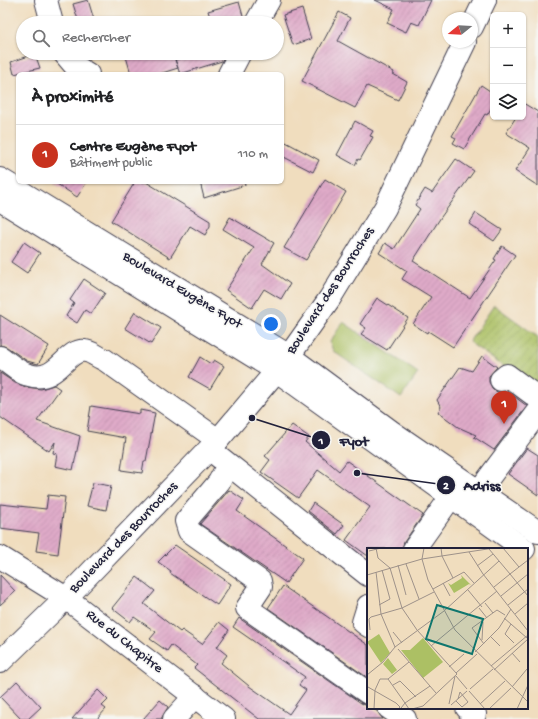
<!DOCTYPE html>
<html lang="fr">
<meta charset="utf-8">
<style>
:root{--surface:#fff;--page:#f2f2f2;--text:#202124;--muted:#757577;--line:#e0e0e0;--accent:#c8321e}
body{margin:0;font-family:"Gochi Hand",sans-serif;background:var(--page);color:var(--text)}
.controls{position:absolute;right:12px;top:12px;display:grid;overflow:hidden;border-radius:6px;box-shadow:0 1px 3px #0004}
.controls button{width:36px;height:36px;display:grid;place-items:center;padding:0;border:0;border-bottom:1px solid var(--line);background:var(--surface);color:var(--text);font:20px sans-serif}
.compass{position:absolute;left:442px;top:12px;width:36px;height:36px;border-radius:50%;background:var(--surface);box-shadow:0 1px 3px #0004;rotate:252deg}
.you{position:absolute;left:271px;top:324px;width:14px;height:14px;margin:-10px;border:3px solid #fff;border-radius:50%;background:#1a73e8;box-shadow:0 0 0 6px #1a73e833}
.badge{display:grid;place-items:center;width:26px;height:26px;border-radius:50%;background:var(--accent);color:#fff;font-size:13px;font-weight:700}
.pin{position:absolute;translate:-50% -33px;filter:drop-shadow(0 1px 2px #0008)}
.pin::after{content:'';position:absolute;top:21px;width:14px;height:12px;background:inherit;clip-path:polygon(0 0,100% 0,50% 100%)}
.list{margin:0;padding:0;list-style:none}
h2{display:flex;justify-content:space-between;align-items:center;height:52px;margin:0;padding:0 16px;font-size:17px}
h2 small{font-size:13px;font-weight:400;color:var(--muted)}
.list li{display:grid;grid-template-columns:26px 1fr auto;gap:12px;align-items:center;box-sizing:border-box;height:60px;padding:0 16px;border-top:1px solid var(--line)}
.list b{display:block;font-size:15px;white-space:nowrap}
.list p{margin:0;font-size:13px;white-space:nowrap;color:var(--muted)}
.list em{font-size:13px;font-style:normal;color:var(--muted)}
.icon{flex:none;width:22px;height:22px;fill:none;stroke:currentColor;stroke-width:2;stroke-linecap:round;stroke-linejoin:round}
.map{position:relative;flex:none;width:538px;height:719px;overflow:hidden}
.search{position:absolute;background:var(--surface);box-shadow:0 1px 3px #0004;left:16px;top:16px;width:268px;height:44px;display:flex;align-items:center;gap:10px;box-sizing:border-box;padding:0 14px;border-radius:22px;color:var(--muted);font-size:15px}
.panel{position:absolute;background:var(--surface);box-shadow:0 1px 3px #0004;left:16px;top:72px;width:268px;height:112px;border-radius:6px}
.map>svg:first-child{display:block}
.grass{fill:#acc064;stroke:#677150}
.garden{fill:url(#garden-furrows);stroke:#677150}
.building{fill:url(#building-hatch)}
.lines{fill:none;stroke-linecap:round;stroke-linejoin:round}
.minor-casing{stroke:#413e4f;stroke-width:24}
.major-casing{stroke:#413e4f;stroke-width:24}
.minor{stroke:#fff;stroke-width:22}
.major{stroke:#fff;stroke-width:22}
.labels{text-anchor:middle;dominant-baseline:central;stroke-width:3;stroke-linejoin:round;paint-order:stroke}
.street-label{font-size:14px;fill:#22223b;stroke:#f6f6f2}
.inset-road{fill:none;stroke:#9e928a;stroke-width:1}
.view{fill:#0f766e;fill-opacity:0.15;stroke:#0f766e;stroke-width:2}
.inset-edge{fill:none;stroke:#22223b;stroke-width:2}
.leader{fill:none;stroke:#22223b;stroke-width:1.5}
.callout-dot{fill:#22223b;stroke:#f6f6f2;stroke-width:1.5}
.mark-label{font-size:12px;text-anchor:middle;font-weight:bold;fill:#fff}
.callout-label{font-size:15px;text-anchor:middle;font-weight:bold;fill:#22223b;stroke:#f6f6f2;stroke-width:3;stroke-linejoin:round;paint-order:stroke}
</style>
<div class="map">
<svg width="538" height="719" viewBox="0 0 538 719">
<defs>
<pattern id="garden-furrows" width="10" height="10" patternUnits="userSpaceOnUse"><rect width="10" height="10" fill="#acc064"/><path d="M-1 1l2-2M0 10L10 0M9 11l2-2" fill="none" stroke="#8c9c54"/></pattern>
<pattern id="building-hatch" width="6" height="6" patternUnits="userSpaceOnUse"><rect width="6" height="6" fill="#dfaac8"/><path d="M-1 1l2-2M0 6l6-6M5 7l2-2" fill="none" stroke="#bf92ad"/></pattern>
</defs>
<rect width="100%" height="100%" fill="#f6f6f2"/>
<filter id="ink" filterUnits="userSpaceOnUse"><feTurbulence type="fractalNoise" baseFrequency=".025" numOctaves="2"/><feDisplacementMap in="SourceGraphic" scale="8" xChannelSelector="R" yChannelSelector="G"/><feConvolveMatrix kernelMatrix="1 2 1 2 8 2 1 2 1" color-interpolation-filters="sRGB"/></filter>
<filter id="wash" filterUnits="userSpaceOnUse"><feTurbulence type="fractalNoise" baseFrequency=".012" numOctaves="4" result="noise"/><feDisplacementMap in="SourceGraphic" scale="16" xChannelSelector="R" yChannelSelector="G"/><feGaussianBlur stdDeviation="0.9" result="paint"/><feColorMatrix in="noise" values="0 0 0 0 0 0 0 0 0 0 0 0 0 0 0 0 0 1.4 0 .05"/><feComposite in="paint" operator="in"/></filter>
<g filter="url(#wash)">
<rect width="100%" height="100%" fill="#f0ddbe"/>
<polygon class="grass" points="343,322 418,373 401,398 333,351 330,342"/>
<polygon class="garden" points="494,305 538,337 538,391 469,342"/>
<g id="blocks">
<g class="building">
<polygon points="88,0 95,23 79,23 73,4"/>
<polygon points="375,0 431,0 419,25 411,22 406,32 387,23 394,9"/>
<polygon points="239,2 243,16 222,23 212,23 208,11"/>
<polygon points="302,9 311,39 293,45 283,15"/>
<polygon points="339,12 350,18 338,41 394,72 393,74 407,82 398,100 367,86 355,108 302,81"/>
<polygon points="125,53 173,53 178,68 159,74 131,74"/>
<polygon points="196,53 226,53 222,61 180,74 175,60"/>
<polygon points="35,54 40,68 14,74 11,62"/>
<polygon points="481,85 493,93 493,105 487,115 485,114 464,149 453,143 456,138 452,136"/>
<polygon points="523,103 538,112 538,186 515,171 530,148 506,133 516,117 523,117"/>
<polygon points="355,121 373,131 370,136 373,137 360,160 358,159 355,165 337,155"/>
<polygon points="282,140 319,160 313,172 282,156"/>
<polygon points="456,159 474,171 441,217 413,261 470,298 496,260 494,259 502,246 515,255 453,347 428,331 427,333 413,324 431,297 402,279 407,271 379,253 385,243 394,249 420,209 415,205 425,189 432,193"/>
<polygon points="325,179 346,192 306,260 284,248"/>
<polygon points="54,182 87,182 77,197"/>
<polygon points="135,182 146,182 210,221 210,226 205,235 190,226 170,258 111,221"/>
<polygon points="200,182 244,182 245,185 204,198"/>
<polygon points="476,213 502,230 494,241 469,224"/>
<polygon points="230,217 274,243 262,264 290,284 281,299 264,289 252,308 226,290 254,248 223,229"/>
<polygon points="24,242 40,253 27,273 11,262"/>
<polygon points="84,279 105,293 91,314 85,310 77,323 66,316 74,303 70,300"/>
<polygon points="377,298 408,318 387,350 361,334 366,328 360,324"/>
<polygon points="135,312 161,328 151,344 125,328"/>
<polygon points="0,315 49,346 38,364 27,361 7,347 0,345"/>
<polygon points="482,356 497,367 489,376 489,382 492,388 497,392 507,391 527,406 494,450 474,437 476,435 458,427 438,412 441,407 437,400 460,367 472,371"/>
<polygon points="200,357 211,364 214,360 224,366 210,389 189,377"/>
<polygon points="0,373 15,383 26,387 41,389 54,385 60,389 37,421 80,436 73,470 55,466 57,454 53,453 55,442 49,451 0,417"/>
<polygon points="91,406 140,414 140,410 155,413 146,461 144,461 142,473 121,470 126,438 87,431"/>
<polygon points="292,425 309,437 305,442 339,471 347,461 423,515 404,542 402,549 368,549 368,556 346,540 370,507 318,470 298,498 261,472 270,460 265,456"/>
<polygon points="527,448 538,455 538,495 508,474"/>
<polygon points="93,483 111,486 106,510 87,506"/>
<polygon points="229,490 244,500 237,511 303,558 286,583 200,524"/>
<polygon points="48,495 65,497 58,554 36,551 39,533 0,528 0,504 46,509"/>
<polygon points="313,503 344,525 337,534 308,511"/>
<polygon points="175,545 231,584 217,605 170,573 171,571 158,562"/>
<polygon points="0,575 15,591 0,605"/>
<polygon points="137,577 155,591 144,604 180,632 182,630 202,644 219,622 229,630 217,647 227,655 221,663 249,686 289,714 306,690 299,685 305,677 233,627 239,618 361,703 377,711 383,719 259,719 194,668 197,665 171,645 167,651 150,639 156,632 134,617 130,622 112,608"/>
<polygon points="283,586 368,645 368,678 268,608"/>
<polygon points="17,681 41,707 28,719 21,719 0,697"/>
<polygon points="98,690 108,700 102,706 106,709 97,719 72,719"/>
<polygon points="160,700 168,707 161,719 143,719"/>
</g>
</g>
</g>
<g filter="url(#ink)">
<use href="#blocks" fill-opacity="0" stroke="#413e4f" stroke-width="1"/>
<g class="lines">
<g class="minor-casing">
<g id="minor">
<polyline points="46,0 52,23"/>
<polyline points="256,23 269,0"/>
<polyline points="64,53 75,66 88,74"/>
<polyline points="229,74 240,53"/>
<polyline points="0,179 289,356 392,432 538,532"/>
<polyline points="0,200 277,371 524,549"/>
<path d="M0,357C9,363 19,373 29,375C58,384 66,348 85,351C91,351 99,358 105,360L218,440"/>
<polyline points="501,380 507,375 538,398"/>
<polyline points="218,456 368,575"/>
<polyline points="228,465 219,482 186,521 189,531 260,581 261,587 247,608 368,693"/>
<polyline points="479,491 538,412"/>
<polyline points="414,549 451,497"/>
<polyline points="0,557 66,598 224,719"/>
<polyline points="368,606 363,622 368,626"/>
<polyline points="389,708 405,719"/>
<polyline points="467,708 475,714 471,719"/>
<polyline points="174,719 195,696"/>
</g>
</g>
<g class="major-casing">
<g id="major">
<polyline points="472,27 485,0"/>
<polyline points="0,662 66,598 218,440 289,356 330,298 385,208 465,42"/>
</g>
</g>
<use href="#minor" class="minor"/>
<use href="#major" class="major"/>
</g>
</g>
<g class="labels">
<g class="street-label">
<text transform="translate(182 291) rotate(31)">Boulevard Eugène Fyot</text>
<text transform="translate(331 291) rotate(-57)">Boulevard des Bourroches</text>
<text transform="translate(124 538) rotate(-46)">Boulevard des Bourroches</text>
<text transform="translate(124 642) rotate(38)">Rue du Chapitre</text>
</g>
</g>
<g transform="translate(367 548)">
<rect width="161" height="161" fill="#f0ddbe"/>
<path d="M12,86L23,105L14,115L0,94ZM56,90L76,114L56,130L34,102H43Z" fill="#acc064"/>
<path d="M94,27L104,37L102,36L87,45L81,35L84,37L95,30ZM21,110L30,122L25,126L16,116Z" fill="#acc064"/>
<path class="inset-road" d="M9,0L11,10L23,20L35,60L50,82L90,126L56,158L45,161M57,0L55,11L61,32L88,82L161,154M74,0L75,8L86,30M136,0L152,19M122,1L143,26L127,39M2,3L14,0M102,4L116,26L161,83M161,12L143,26L161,48M39,16L52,51M31,17L39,47M110,18L126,6M9,24L14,66L28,99M0,27L55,11L127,0M76,35L83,48M66,41L97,24L107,35M101,42L115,59M134,48L161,26M118,55L126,65M12,57L23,51L15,22M141,57L161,41M112,60L120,70M148,66L161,55M137,70L160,90M144,76L138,86L147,95M3,82L2,71L4,69L35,60L67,44M26,84L35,95M124,89L133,98M115,92L116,74M117,96L105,80L130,62L138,67M64,98L130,43M31,101L69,145M0,102V147M108,104L132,80L144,61M145,105L153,114M124,118L161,87M82,119L97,106M127,122L161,91M89,125L110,106M0,127L16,114L28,99L77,63L132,13M89,128L100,141M21,131L38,155L63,138M26,137L33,133L49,149M1,139L29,155L33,159L31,161M145,139L160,121M103,141L126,121M102,143L118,161M89,153L95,159L101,154L93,144L91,151M82,156L88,128M113,156L138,133M84,157L100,143M34,160L38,155L42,161M7,161L8,142L13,131H21L42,114M122,161L144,140M150,161L161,137"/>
<path class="view" d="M70,57L116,71L105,106L59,91Z"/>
<rect width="161" height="161" class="inset-edge"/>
</g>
<path class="leader" d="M252 418L321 440M357 473L446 485"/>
<g class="callout-dot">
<circle cx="252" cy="418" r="4"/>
<circle cx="357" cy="473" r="4"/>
<circle cx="321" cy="440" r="10"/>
<circle cx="446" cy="485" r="10"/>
</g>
<g class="mark-label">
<text x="321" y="444">1</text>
<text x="446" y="489">2</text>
</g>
<g class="callout-label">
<text x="354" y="445">Fyot</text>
<text x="482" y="490">Adriss</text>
</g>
</svg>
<div class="controls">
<button>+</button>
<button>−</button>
<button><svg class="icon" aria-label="layers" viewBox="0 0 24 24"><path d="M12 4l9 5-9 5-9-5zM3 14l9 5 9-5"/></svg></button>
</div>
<svg class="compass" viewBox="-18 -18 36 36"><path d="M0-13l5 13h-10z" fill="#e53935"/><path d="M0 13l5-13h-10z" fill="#757577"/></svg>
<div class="you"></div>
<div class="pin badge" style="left:504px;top:424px">1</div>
<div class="search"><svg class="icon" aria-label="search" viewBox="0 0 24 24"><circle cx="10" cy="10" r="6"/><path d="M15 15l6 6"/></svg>Rechercher</div>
<section class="panel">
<h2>À proximité<small></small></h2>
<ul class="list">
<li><span class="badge">1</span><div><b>Centre Eugène Fyot</b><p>Bâtiment public</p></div><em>110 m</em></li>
</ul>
</section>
</div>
